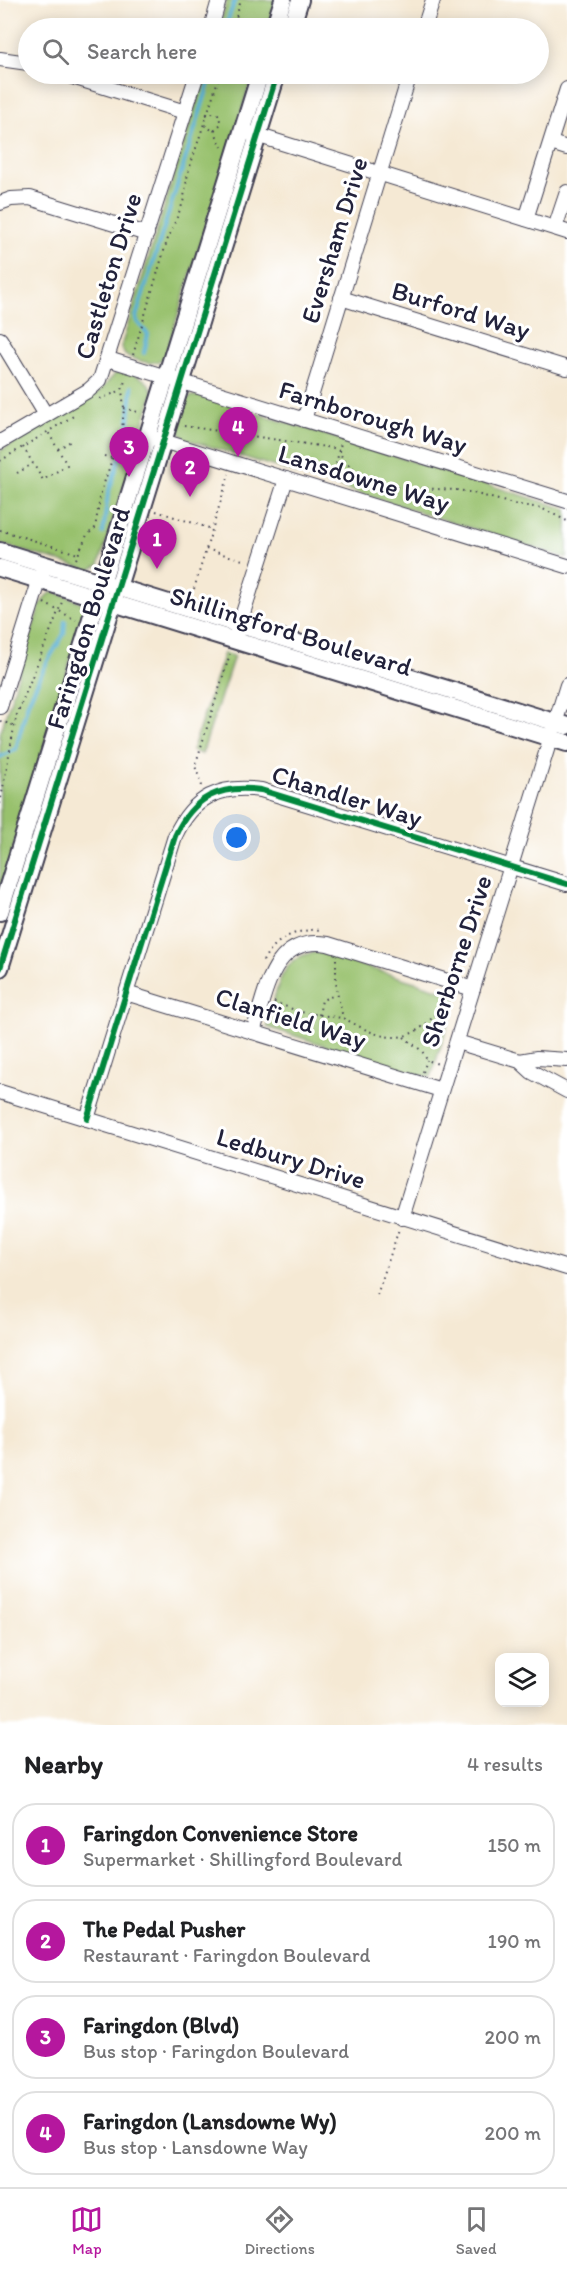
<!DOCTYPE html>
<meta charset="utf-8">
<style>
:root{--surface:#fff;--page:#f6f6f6;--text:#202124;--muted:#757577;--line:#e0e0e0;--accent:#b5179e}
body{margin:0;font-family:Itim,sans-serif;background:var(--page);color:var(--text)}
.controls{position:absolute;right:18px;bottom:18px;display:grid;overflow:hidden;border-radius:12px;box-shadow:0 3px 15px #0003}
.controls button{width:54px;height:54px;display:grid;place-items:center;padding:0;border:0;border-bottom:2px solid var(--line);background:var(--surface);color:var(--text);font:30px sans-serif}
.you{position:absolute;left:237px;top:838px;width:21px;height:21px;margin:-15px;border:4px solid #fff;border-radius:50%;background:#1a73e8;box-shadow:0 0 0 9px #1a73e833}
.badge{display:grid;place-items:center;width:39px;height:39px;border-radius:50%;background:var(--accent);color:#fff;font-size:20px;font-weight:700}
.pin{position:absolute;translate:-50% -50px;filter:drop-shadow(0 2px 3px #0008)}
.pin::after{content:'';position:absolute;top:32px;width:21px;height:18px;background:inherit;clip-path:polygon(0 0,100% 0,50% 100%)}
.list{margin:0;padding:0;list-style:none}
h2{display:flex;justify-content:space-between;align-items:center;height:78px;margin:0;padding:0 24px;font-size:26px}
h2 small{font-size:20px;font-weight:400;color:var(--muted)}
.list li{display:grid;grid-template-columns:39px 1fr auto;gap:18px;align-items:center;box-sizing:border-box;height:84px;margin:0 12px 12px;padding:0 12px;border:2px solid var(--line);border-radius:24px}
.list b{display:block;font-size:22px;white-space:nowrap}
.list p{margin:0;font-size:20px;white-space:nowrap;color:var(--muted)}
.list em{font-size:20px;font-style:normal;color:var(--muted)}
.icon{flex:none;width:33px;height:33px;fill:none;stroke:currentColor;stroke-width:2;stroke-linecap:round;stroke-linejoin:round}
.map{position:relative;flex:none;width:567px;height:1725px;overflow:hidden}
.search{position:absolute;background:var(--surface);box-shadow:0 3px 15px #0003;left:18px;right:18px;top:18px;height:66px;display:flex;align-items:center;gap:15px;box-sizing:border-box;padding:0 21px;border-radius:33px;color:var(--muted);font-size:22px}
.sheet{height:462px;background:var(--surface)}
nav{display:flex;justify-content:space-around;align-items:center;box-sizing:border-box;height:84px;border-top:2px solid var(--line);background:var(--surface);font-size:16px;color:var(--muted)}
nav a{display:grid;justify-items:center;gap:3px}
nav .on{color:var(--accent)}
.map>svg:first-child{display:block}
.green{fill:#98c16d;stroke:#5d7254;stroke-width:1.5}
.lines{fill:none;stroke-linecap:round;stroke-linejoin:round}
.stream{stroke:#59b0d6;stroke-width:4}
.minor-casing{stroke:#424052;stroke-width:16}
.tertiary-casing{stroke:#424052;stroke-width:20}
.path{stroke:#424052;stroke-width:2;stroke-dasharray:1.5 4.5;stroke-linecap:butt}
.minor{stroke:#fff;stroke-width:14}
.tertiary{stroke:#fff;stroke-width:16}
.cycleway-casing{stroke:#fff;stroke-width:10}
.cycleway{stroke:#00873e;stroke-width:6}
.labels{text-anchor:middle;dominant-baseline:central;stroke-width:6;stroke-linejoin:round;paint-order:stroke}
.street-label{font-size:26px;fill:#22223b;stroke:#fff}
</style>
<div class="map">
<svg width="567" height="1725" viewBox="0 0 567 1725">
<rect width="100%" height="100%" fill="#fff"/>
<filter id="ink" filterUnits="userSpaceOnUse"><feTurbulence type="fractalNoise" baseFrequency=".0167" numOctaves="2"/><feDisplacementMap in="SourceGraphic" scale="12" xChannelSelector="R" yChannelSelector="G"/><feConvolveMatrix kernelMatrix="1 2 1 2 8 2 1 2 1" color-interpolation-filters="sRGB"/></filter>
<filter id="wash" filterUnits="userSpaceOnUse"><feTurbulence type="fractalNoise" baseFrequency=".008" numOctaves="4" result="noise"/><feDisplacementMap in="SourceGraphic" scale="24" xChannelSelector="R" yChannelSelector="G"/><feGaussianBlur stdDeviation="1.35" result="paint"/><feColorMatrix in="noise" values="0 0 0 0 0 0 0 0 0 0 0 0 0 0 0 0 0 1.4 0 .05"/><feComposite in="paint" operator="in"/></filter>
<g filter="url(#wash)">
<rect width="100%" height="100%" fill="#f5e9d4"/>
<g class="green">
<polygon points="227,0 276,0 267,28 219,28"/>
<path d="M205,74H253L165,357C153,368 139,361 125,355L121,347Z"/>
<path d="M116,373C131,371 150,378 153,393L99,565L89,570L0,544V451L99,392Z"/>
<path d="M191,396H200L567,509V558L186,439C171,429 176,404 191,396Z"/>
<polygon points="54,592 81,602 85,612 0,891 0,734 40,605 47,595"/>
<polygon points="224,653 234,656 202,754 192,751"/>
<path d="M318,952L457,995L431,1077L418,1075L267,1027C276,996 277,955 318,952Z"/>
</g>
<g class="lines">
<g class="stream">
<polyline points="225,28 235,0"/>
<polyline points="144,353 148,334 137,322 136,317 212,74"/>
<polyline points="103,533 108,494 128,432 132,387"/>
<polyline points="0,757 16,749 28,702 47,662 64,634 65,621"/>
</g>
</g>
</g>
<g filter="url(#ink)">
<g class="lines">
<g class="minor-casing">
<g id="minor">
<polyline points="211,28 219,0"/>
<polyline points="424,28 433,0"/>
<polyline points="0,59 28,63"/>
<polyline points="63,74 185,112"/>
<polyline points="250,133 567,232"/>
<polyline points="551,143 567,148"/>
<polyline points="0,203 11,199 30,198 147,234"/>
<polyline points="526,219 567,89"/>
<polyline points="555,228 567,192"/>
<polyline points="341,298 567,368"/>
<polyline points="0,339 46,415"/>
<polyline points="108,359 567,501"/>
<polyline points="304,420 410,74"/>
<polyline points="153,438 567,566"/>
<polyline points="0,442 89,390 100,380 197,74"/>
<polyline points="236,635 286,479"/>
<polyline points="0,707 42,572"/>
<polyline points="126,993 441,1090"/>
<path d="M253,1032C266,992 272,935 328,944L473,989"/>
<polyline points="457,1042 520,1061 532,1072 567,1091"/>
<polyline points="520,1061 537,1058 567,1060"/>
<polyline points="0,1092 567,1268"/>
<path d="M87,1119L175,836C193,797 220,784 261,790L567,884"/>
<polyline points="402,1218 567,685"/>
</g>
</g>
<g class="tertiary-casing">
<g id="tertiary">
<polyline points="274,28 283,0"/>
<polyline points="291,28 300,0"/>
<polyline points="0,551 567,726"/>
<polyline points="0,568 567,743"/>
<polyline points="0,912 260,74"/>
<polyline points="0,968 277,74"/>
</g>
</g>
<g class="path">
<polyline points="233,28 241,0"/>
<polyline points="205,125 213,131 221,124 218,114 211,113 206,115"/>
<polyline points="214,130 222,147"/>
<polyline points="133,355 167,241 183,203 188,173 220,74"/>
<polyline points="100,399 122,390"/>
<polyline points="124,408 141,413"/>
<polyline points="184,426 333,448 339,451 344,461 356,471 379,484 394,487 458,490 473,493 513,504 541,508 567,521"/>
<polyline points="23,447 43,480 67,465 48,432"/>
<polyline points="58,449 71,441"/>
<polyline points="104,456 112,458"/>
<polyline points="0,461 75,415"/>
<polyline points="17,473 33,464"/>
<polyline points="332,481 341,443"/>
<polyline points="156,511 212,529"/>
<polyline points="0,530 78,554"/>
<polyline points="206,549 246,561"/>
<polyline points="76,559 87,535 95,528 101,492 122,430 124,408 122,390 126,378"/>
<polyline points="194,589 229,474"/>
<polyline points="44,603 76,620"/>
<polyline points="0,721 13,725"/>
<polyline points="202,786 195,766 230,654"/>
<polyline points="0,804 16,717 62,602"/>
<path d="M336,959V988L343,1018C372,1033 396,1049 426,1024C436,1015 442,1005 445,992"/>
<path d="M263,961C275,938 298,928 323,930"/>
<polyline points="274,1002 300,1012 342,1018"/>
<polyline points="319,1015 322,1000 335,995"/>
<polyline points="404,1037 422,1051 427,1060 438,1064"/>
<polyline points="423,1072 427,1060"/>
<polyline points="377,1295 399,1229"/>
</g>
<use href="#minor" class="minor"/>
<use href="#tertiary" class="tertiary"/>
<g class="cycleway-casing">
<g id="cycleway">
<polyline points="0,968 277,74"/>
<path d="M87,1119L175,836C193,797 220,784 261,790L567,884"/>
</g>
</g>
<use href="#cycleway" class="cycleway"/>
</g>
</g>
<g class="labels">
<g class="street-label">
<text transform="translate(334 240) rotate(-73)">Eversham Drive</text>
<text transform="translate(108 276) rotate(-73)">Castleton Drive</text>
<text transform="translate(461 310) rotate(17)">Burford Way</text>
<text transform="translate(373 417) rotate(17)">Farnborough Way</text>
<text transform="translate(364 478) rotate(17)">Lansdowne Way</text>
<text transform="translate(88 618) rotate(-73)">Faringdon Boulevard</text>
<text transform="translate(291 631) rotate(17)">Shillingford Boulevard</text>
<text transform="translate(347 796) rotate(17)">Chandler Way</text>
<text transform="translate(456 961) rotate(-72)">Sherborne Drive</text>
<text transform="translate(291 1018) rotate(17)">Clanfield Way</text>
<text transform="translate(291 1158) rotate(17)">Ledbury Drive</text>
</g>
</g>
</svg>
<div class="controls">
<button><svg class="icon" aria-label="layers" viewBox="0 0 24 24"><path d="M12 4l9 5-9 5-9-5zM3 14l9 5 9-5"/></svg></button>
</div>
<div class="you"></div>
<div class="pin badge" style="left:157px;top:569px">1</div>
<div class="pin badge" style="left:190px;top:497px">2</div>
<div class="pin badge" style="left:129px;top:477px">3</div>
<div class="pin badge" style="left:238px;top:457px">4</div>
<div class="search"><svg class="icon" aria-label="search" viewBox="0 0 24 24"><circle cx="10" cy="10" r="6"/><path d="M15 15l6 6"/></svg>Search here</div>
</div>
<section class="sheet">
<h2>Nearby<small>4 results</small></h2>
<ul class="list">
<li><span class="badge">1</span><div><b>Faringdon Convenience Store</b><p>Supermarket · Shillingford Boulevard</p></div><em>150 m</em></li>
<li><span class="badge">2</span><div><b>The Pedal Pusher</b><p>Restaurant · Faringdon Boulevard</p></div><em>190 m</em></li>
<li><span class="badge">3</span><div><b>Faringdon (Blvd)</b><p>Bus stop · Faringdon Boulevard</p></div><em>200 m</em></li>
<li><span class="badge">4</span><div><b>Faringdon (Lansdowne Wy)</b><p>Bus stop · Lansdowne Way</p></div><em>200 m</em></li>
</ul>
</section>
<nav>
<a class="on"><svg class="icon" aria-label="map" viewBox="0 0 24 24"><path d="M3 6l6-2 6 2 6-2v14l-6 2-6-2-6 2zM9 4v14M15 6v14"/></svg>Map</a>
<a><svg class="icon" aria-label="directions" viewBox="0 0 24 24"><path d="M12 3l9 9-9 9-9-9zM9 14v-3h6M13 9l2 2-2 2"/></svg>Directions</a>
<a><svg class="icon" aria-label="saved" viewBox="0 0 24 24"><path d="M7 4h10v16l-5-4-5 4z"/></svg>Saved</a>
</nav>
